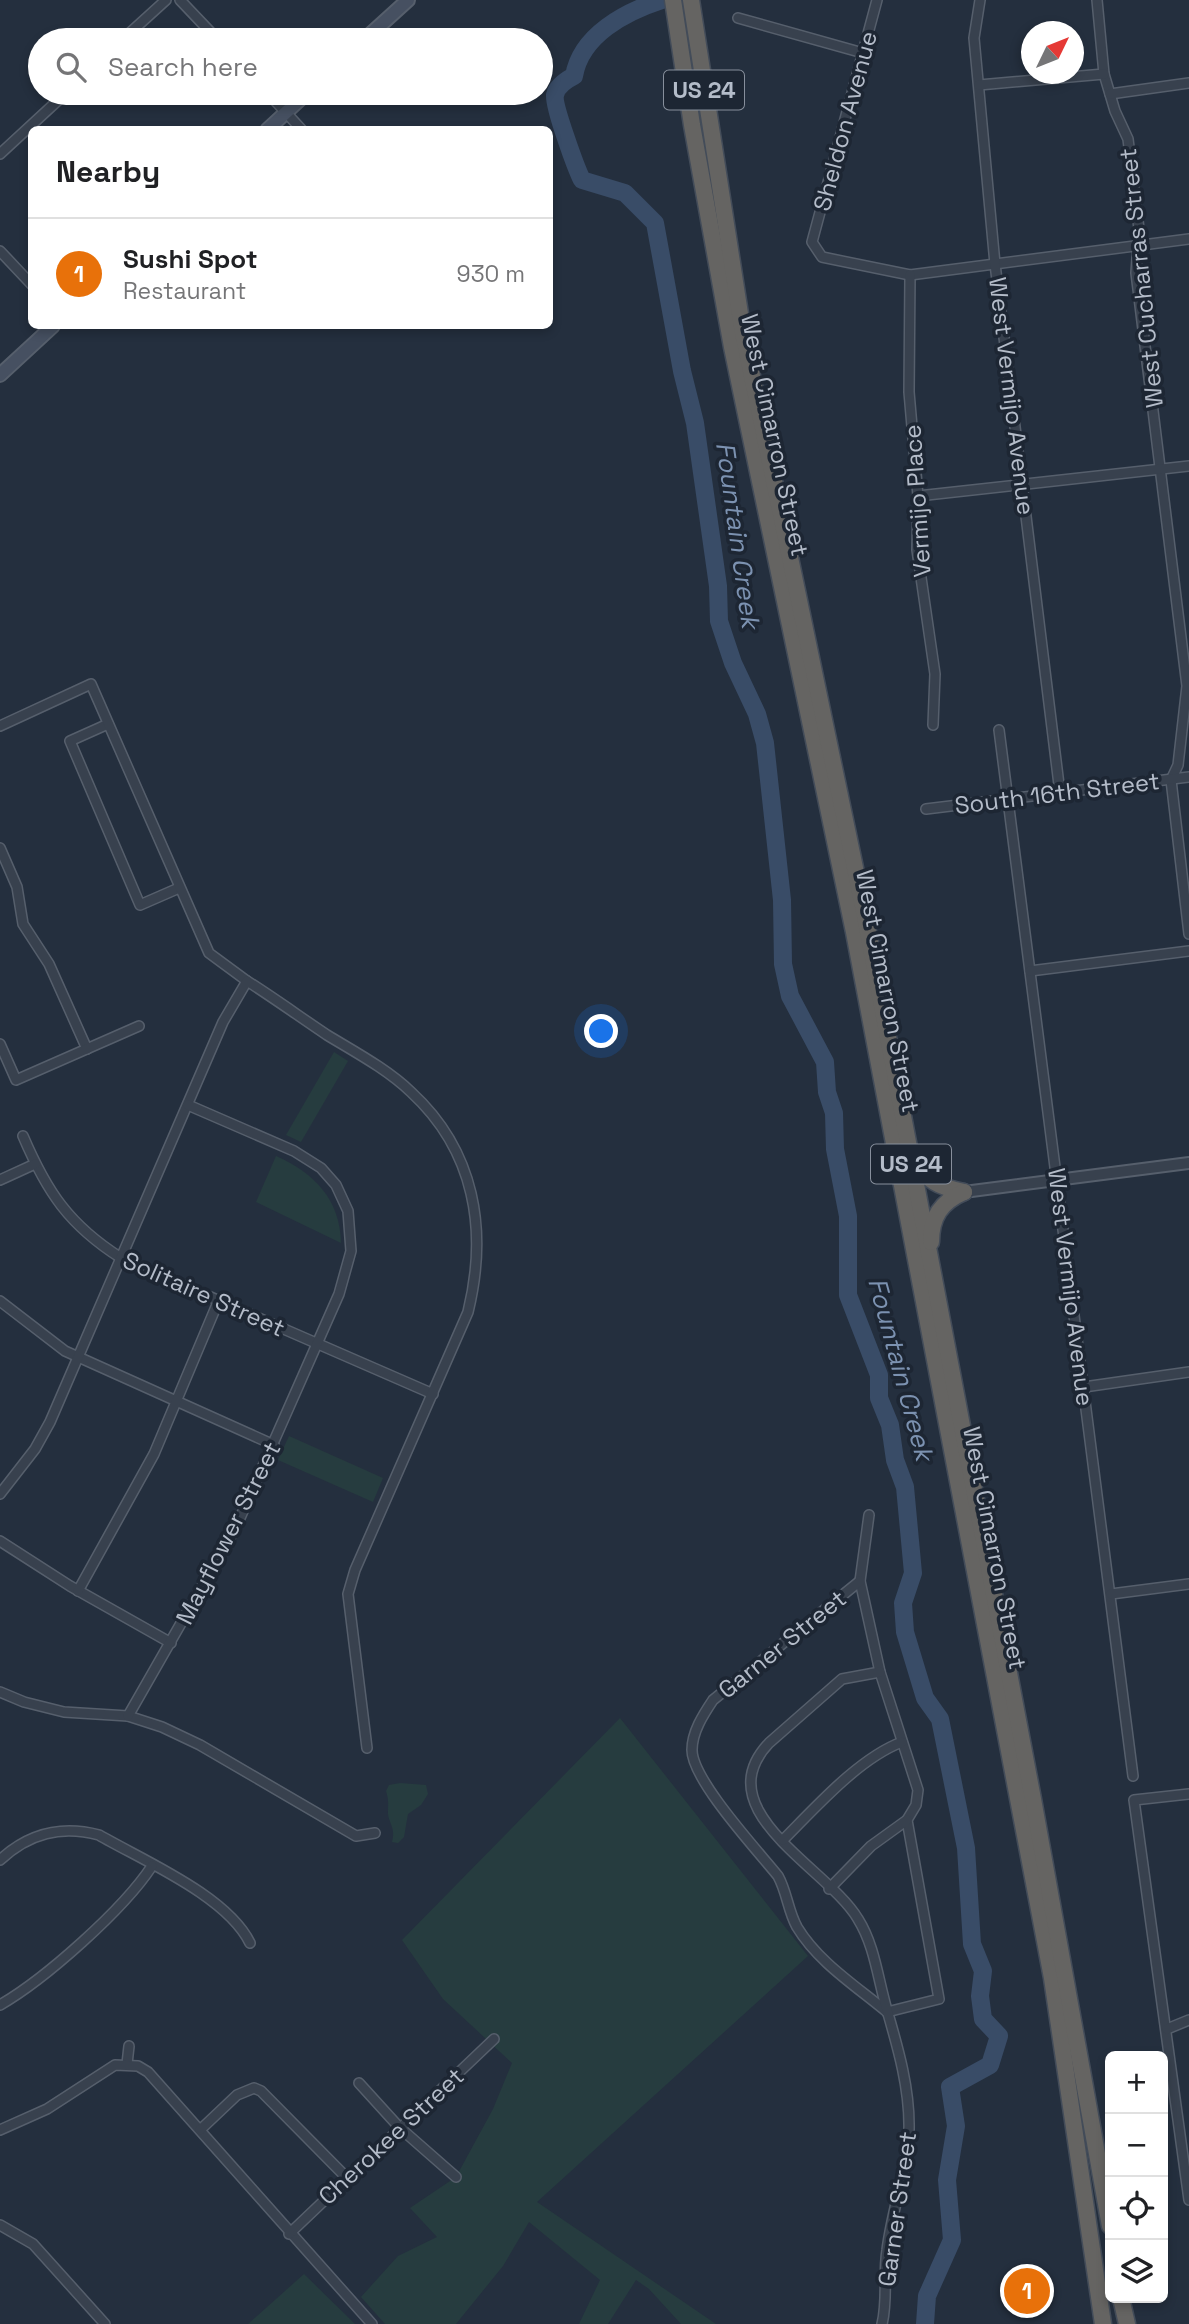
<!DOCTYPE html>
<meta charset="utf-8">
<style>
:root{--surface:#fff;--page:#f6f6f6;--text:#202124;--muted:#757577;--line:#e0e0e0;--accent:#1a73e8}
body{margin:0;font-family:"Space Grotesk",sans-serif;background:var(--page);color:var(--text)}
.controls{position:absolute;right:21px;bottom:21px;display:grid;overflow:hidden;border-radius:10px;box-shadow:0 4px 10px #0003}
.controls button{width:63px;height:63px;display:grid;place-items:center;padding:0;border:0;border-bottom:2px solid var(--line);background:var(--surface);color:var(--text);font:35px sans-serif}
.compass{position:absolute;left:1021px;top:21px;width:63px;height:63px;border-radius:50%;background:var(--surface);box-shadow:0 4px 10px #0003;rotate:47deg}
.you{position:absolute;left:602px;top:1032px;width:24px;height:24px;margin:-18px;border:5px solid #fff;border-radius:50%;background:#1a73e8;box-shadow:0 0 0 10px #1a73e833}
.badge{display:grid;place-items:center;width:46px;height:46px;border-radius:50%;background:var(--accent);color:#fff;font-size:23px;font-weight:700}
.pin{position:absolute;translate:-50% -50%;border:4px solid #fff;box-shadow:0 2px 7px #0006}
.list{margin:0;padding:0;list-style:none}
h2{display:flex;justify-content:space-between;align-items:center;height:91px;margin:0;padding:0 28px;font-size:30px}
h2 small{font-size:23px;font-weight:400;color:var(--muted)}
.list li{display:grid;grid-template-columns:46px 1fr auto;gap:21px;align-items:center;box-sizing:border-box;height:112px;padding:0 28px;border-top:2px solid var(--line)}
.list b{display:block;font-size:26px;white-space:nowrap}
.list p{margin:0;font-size:23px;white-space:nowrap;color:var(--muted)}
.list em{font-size:23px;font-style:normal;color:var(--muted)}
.icon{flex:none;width:38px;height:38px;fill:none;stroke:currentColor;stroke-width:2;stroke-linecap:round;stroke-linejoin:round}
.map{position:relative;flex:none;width:1189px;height:2324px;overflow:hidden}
.search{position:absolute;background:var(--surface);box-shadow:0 4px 10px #0003;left:28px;top:28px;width:525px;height:77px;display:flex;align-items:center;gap:18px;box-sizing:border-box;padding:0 24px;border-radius:38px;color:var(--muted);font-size:26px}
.panel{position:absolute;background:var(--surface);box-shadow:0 4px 10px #0003;left:28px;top:126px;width:525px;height:203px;border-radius:10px}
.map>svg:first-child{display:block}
.green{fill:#263c3f}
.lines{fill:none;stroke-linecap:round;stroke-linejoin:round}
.river{stroke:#394c67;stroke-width:18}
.minor-casing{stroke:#565f6c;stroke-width:12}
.tertiary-casing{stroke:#565f6c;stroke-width:14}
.secondary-casing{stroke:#565f6c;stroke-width:16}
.trunk-casing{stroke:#434c59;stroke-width:19}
.minor{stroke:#38414e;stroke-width:9}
.tertiary{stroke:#38414e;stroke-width:10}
.secondary{stroke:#465061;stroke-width:12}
.trunk{stroke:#656462;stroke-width:16}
.labels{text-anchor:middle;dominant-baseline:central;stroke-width:7;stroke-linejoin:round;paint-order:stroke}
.shield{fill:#1d2633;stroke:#878f9c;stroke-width:2}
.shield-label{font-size:23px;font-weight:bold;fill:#b4bcc9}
.street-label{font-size:24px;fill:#b4bcc9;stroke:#1d2633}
.water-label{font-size:26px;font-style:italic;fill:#7c92b1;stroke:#1d2633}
</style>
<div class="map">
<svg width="1189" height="2324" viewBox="0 0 1189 2324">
<rect width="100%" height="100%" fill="#242f3e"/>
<g class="green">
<polygon points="334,1052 348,1061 301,1142 286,1135"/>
<path d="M276,1156C314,1173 340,1199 341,1243L256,1202Z"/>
<polygon points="289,1436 383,1478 373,1502 278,1460"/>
<polygon points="620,1718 808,1956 537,2202 716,2324 681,2324 649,2289 636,2280 608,2324 579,2324 600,2280 529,2222 503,2266 456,2324 385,2324 361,2297 398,2256 437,2237 410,2208 456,2177 493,2109 512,2063 443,1999 402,1940"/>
<path d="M400,1783L426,1785L428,1794L421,1805L408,1814L404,1837L398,1843L392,1842C396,1829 389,1823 388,1814C388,1805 389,1800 386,1791L389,1785Z"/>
<polygon points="304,2274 355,2324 248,2324"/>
</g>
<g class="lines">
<path class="river" d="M662,0C625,12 581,35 574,76C566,80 557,86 555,95C553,105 576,168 582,180L625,193L655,223L682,371L695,423L718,586L719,621L733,663L757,714L765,743L782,900L783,964L790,996L825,1062L827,1092L834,1113L835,1149L848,1216V1295L879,1375V1398L890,1425L895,1460L905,1487L913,1573L903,1603L905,1632L925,1698L940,1719L966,1848L972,1944L983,1971L980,1996L983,2019L999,2036L990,2065L950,2087L956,2126L947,2180L952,2240L927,2296L925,2324"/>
<g class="minor-casing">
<g id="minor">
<polyline points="180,0 218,40"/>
<polyline points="877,0 812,242 822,257 910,275 1189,239"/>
<polyline points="980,0 974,38 995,264 1060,793"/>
<polyline points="1097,0 1104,74 1115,111 1128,139 1139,229 1136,273 1187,686 1178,765 1171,780 1189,934"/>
<polyline points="738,18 863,53"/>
<polyline points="122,40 166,0"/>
<polyline points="979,85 1104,74"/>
<polyline points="268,93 302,130"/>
<polyline points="1110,94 1189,83"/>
<polyline points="0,154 66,93"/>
<polyline points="0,251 32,285"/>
<polyline points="910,275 909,392 918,496 917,550 935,674 933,725"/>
<polyline points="918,496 1189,466"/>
<polyline points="108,724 70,741 140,905 179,888"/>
<polyline points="0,726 91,684 209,953 247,981"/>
<polyline points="999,730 1133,1776"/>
<polyline points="926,809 1189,777"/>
<polyline points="0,848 17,887 23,924 49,964 87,1049"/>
<polyline points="1030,971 1189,951"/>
<polyline points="0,1044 16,1080 139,1026"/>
<path d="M23,1136C47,1192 69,1225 121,1258L433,1394"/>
<polyline points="0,1180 35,1164"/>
<polyline points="0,1301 65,1351 274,1445"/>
<polyline points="1084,1387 1189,1372"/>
<path d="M0,1494L35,1449L50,1422L223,1022L247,981C274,998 300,1017 327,1035C355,1052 387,1069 411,1092C475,1151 488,1230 468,1312L355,1570L348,1594L367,1748"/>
<polyline points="869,1515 860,1581 880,1672 918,1790 916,1805 907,1820 939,1999 887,2012"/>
<polyline points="0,1541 70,1586 171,1643"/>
<path d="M860,1581L713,1700C703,1715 692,1732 692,1750C692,1780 758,1851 778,1876C787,1892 788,1911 797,1927C818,1962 856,1986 887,2012"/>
<polyline points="78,1591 154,1454 218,1302"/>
<polyline points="1111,1594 1189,1584"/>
<path d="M880,1672L842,1679L769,1743C705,1811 828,1868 858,1919C875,1946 878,1980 887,2010C898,2048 910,2089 909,2130C907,2171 892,2209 887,2250C883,2274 888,2300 882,2324"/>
<polyline points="0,1692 24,1702 64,1712 128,1716 162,1727 200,1745 356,1836 375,1833"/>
<polyline points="128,1716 236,1527 339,1294 351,1251 348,1211 336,1185 321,1168 294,1151 188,1105"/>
<polyline points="1189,1794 1134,1800 1189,2200"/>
<path d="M783,1840C815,1808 859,1758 902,1742"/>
<path d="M0,1860C29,1833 61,1825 99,1835C144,1861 227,1896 250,1943"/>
<polyline points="829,1889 871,1846 907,1820"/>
<path d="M0,2005C45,1979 123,1910 152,1866"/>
<polyline points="1167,2029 1189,2020"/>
<polyline points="127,2064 129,2046"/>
<polyline points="359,2083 399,2127 456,2177"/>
<polyline points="0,2130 47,2109 115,2065 138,2066 148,2072 372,2324"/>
<polyline points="200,2130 237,2095 254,2088 261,2091 347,2178"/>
<polyline points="0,2225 33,2244 105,2324"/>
<polyline points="289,2234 494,2039"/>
</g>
</g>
<g class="tertiary-casing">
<polyline id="tertiary" points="964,1192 1189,1163"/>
</g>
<g class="secondary-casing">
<g id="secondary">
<polyline points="364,40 408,0"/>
<polyline points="267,130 307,93"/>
<polyline points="0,375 53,326"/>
</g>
</g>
<g class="trunk-casing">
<g id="trunk">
<polyline points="673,0 692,125 732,347 854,932 1052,1978 1103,2324"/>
<polyline points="691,0 743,333 864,911 1033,1799 1110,2226"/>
<path d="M916,1157C925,1182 940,1187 964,1192"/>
<path d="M931,1242C931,1217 941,1202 964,1192"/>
<polyline points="1121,2298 1127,2324"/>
</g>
</g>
<use href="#minor" class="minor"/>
<use href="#tertiary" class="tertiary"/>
<use href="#secondary" class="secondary"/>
<use href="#trunk" class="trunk"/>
</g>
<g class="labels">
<g class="shield">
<rect x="664" y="70.5" width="80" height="39" rx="5"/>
<rect x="871" y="1144.5" width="80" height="39" rx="5"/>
</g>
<g class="shield-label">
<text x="704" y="90">US 24</text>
<text x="911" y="1164">US 24</text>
</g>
<g class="street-label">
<text transform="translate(845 121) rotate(-75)">Sheldon Avenue</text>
<text transform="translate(1141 278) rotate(-96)">West Cucharras Street</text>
<text transform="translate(1012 396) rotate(83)">West Vermijo Avenue</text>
<text transform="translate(775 435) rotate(78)">West Cimarron Street</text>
<text transform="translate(917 501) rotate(-94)">Vermijo Place</text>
<text transform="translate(1057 793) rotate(-7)">South 16th Street</text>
<text transform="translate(888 991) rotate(79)">West Cimarron Street</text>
<text transform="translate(1071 1287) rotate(83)">West Vermijo Avenue</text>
<text transform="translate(204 1294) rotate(24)">Solitaire Street</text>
<text transform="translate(228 1533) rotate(-63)">Mayflower Street</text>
<text transform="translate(995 1548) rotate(79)">West Cimarron Street</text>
<text transform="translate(782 1644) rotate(-39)">Garner Street</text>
<text transform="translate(391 2136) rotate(-43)">Cherokee Street</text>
<text transform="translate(897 2209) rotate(-82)">Garner Street</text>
</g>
<g class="water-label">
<text transform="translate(738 535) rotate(82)">Fountain Creek</text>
<text transform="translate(901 1369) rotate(75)">Fountain Creek</text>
</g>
</g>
</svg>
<div class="controls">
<button>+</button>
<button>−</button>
<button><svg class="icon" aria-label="locate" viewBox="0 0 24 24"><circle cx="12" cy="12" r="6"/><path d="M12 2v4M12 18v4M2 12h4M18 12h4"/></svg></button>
<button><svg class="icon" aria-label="layers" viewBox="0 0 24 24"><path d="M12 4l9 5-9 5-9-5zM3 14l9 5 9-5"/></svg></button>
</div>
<svg class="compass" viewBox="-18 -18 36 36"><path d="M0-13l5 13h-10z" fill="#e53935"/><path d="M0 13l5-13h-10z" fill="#757577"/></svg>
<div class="you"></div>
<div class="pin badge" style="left:1027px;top:2291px;background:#e8710a">1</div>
<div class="search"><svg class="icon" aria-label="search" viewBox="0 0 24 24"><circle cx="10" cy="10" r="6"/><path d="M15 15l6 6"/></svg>Search here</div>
<section class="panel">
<h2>Nearby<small></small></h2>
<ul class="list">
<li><span class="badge" style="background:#e8710a">1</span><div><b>Sushi Spot</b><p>Restaurant</p></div><em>930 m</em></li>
</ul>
</section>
</div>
